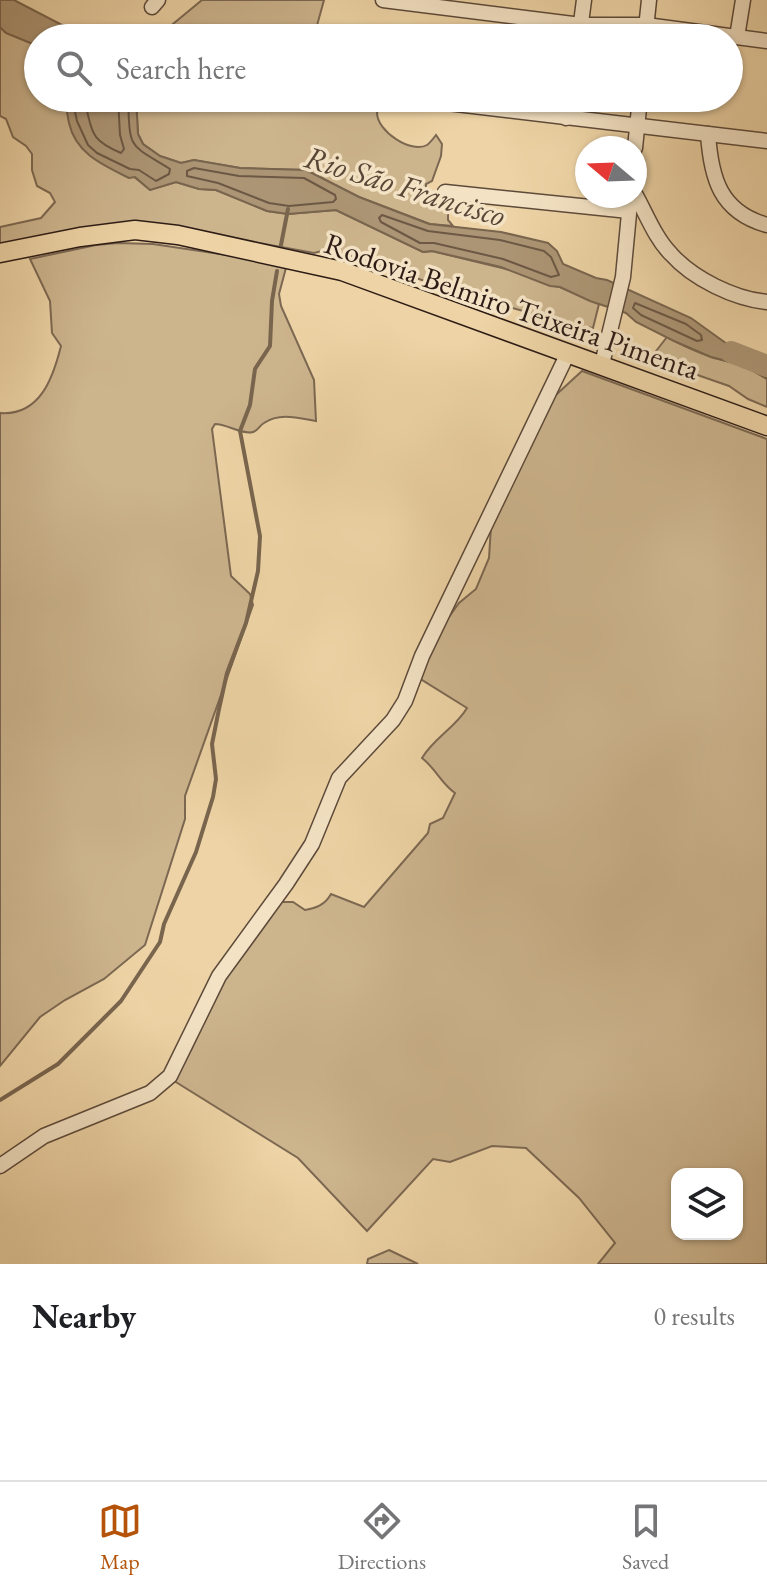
<!DOCTYPE html>
<meta charset="utf-8">
<style>
:root{--surface:#fff;--page:#f6f6f6;--text:#202124;--muted:#757577;--line:#e0e0e0;--accent:#b45309}
body{margin:0;font-family:"EB Garamond",serif;background:var(--page);color:var(--text)}
.controls{position:absolute;right:24px;bottom:24px;display:grid;overflow:hidden;border-radius:16px;box-shadow:0 2px 6px #0004}
.controls button{width:72px;height:72px;display:grid;place-items:center;padding:0;border:0;border-bottom:2px solid var(--line);background:var(--surface);color:var(--text);font:40px sans-serif}
.compass{position:absolute;left:575px;top:136px;width:72px;height:72px;border-radius:50%;background:var(--surface);box-shadow:0 2px 6px #0004;rotate:289deg}
.list{margin:0;padding:0;list-style:none}
h2{display:flex;justify-content:space-between;align-items:center;height:104px;margin:0;padding:0 32px;font-size:34px}
h2 small{font-size:26px;font-weight:400;color:var(--muted)}
.icon{flex:none;width:44px;height:44px;fill:none;stroke:currentColor;stroke-width:2;stroke-linecap:round;stroke-linejoin:round}
.map{position:relative;flex:none;width:767px;height:1264px;overflow:hidden}
.search{position:absolute;background:var(--surface);box-shadow:0 2px 6px #0004;left:24px;right:24px;top:24px;height:88px;display:flex;align-items:center;gap:20px;box-sizing:border-box;padding:0 28px;border-radius:44px;color:var(--muted);font-size:30px}
.sheet{height:216px;background:var(--surface)}
nav{display:flex;justify-content:space-around;align-items:center;box-sizing:border-box;height:112px;border-top:2px solid var(--line);background:var(--surface);font-size:22px;color:var(--muted)}
nav a{display:grid;justify-items:center;gap:4px}
nav .on{color:var(--accent)}
.map>svg:first-child{display:block}
.green{fill:#ccb48d;stroke:#7c6852;stroke-width:2;fill-rule:evenodd}
.water{fill:#ac9574;stroke:#79654e;stroke-width:2}
.lines{fill:none;stroke-linecap:round;stroke-linejoin:round}
.shore{stroke:#6c5845;stroke-width:2}
.stream{stroke:#79654e;stroke-width:4}
.river{stroke:#ac9574;stroke-width:22}
.minor-casing{stroke:#5d4a3a;stroke-width:17}
.major-casing{stroke:#2d1c16;stroke-width:21}
.minor{stroke:#f3e2c4;stroke-width:14}
.major{stroke:#edd3a5;stroke-width:18}
.labels{text-anchor:middle;dominant-baseline:central;stroke-width:7;stroke-linejoin:round;paint-order:stroke}
.street-label{font-size:30px;fill:#2d1c16;stroke:#f3e2c4}
.water-label{font-size:32px;font-style:italic;fill:#594637;stroke:#f3e2c4}
</style>
<div class="map">
<svg width="767" height="1264" viewBox="0 0 767 1264">
<rect width="100%" height="100%" fill="#edd3a5"/>
<filter id="stains"><feTurbulence type="fractalNoise" baseFrequency=".0025" numOctaves="4"/><feColorMatrix values="0 0 0 0 .2 0 0 0 0 .09 0 0 0 0 .02 0 0 0 .5 -.17"/></filter>
<radialGradient id="worn" r=".72"><stop offset=".6" stop-color="#630" stop-opacity="0"/><stop offset="1" stop-color="#630" stop-opacity=".3"/></radialGradient>
<g class="green">
<polygon points="202,0 324,0 316,29 321,38 156,38"/>
<path d="M0,27L6,33L38,46V98H63L69,112V123L150,190L176,182L199,189L216,190L267,211L288,214L336,210L423,252L432,251L514,271L550,285L560,287L599,304L593,328C555,324 521,308 484,301L330,249L314,253L193,231L0,252V227L41,218L55,202L50,193L37,186L32,170V154L26,146L13,137L6,119L0,116Z"/>
<path d="M136,98H376L382,100C380,105 378,109 377,113C377,131 411,154 427,145C430,143 433,139 436,135L442,144L441,156L432,181L426,184V192L448,213V220L453,226L430,224L359,197L306,170L240,168L194,160L181,163L160,156L143,144L138,134Z"/>
<path d="M118,243L153,244L287,264L279,294L281,306L314,380L316,421C299,418 279,412 264,423C259,426 259,430 253,432C242,435 227,424 215,424L212,429L231,576L250,594L253,605L185,796V819L145,945L104,979L65,1000L40,1017L0,1066V413C40,416 53,378 61,346L52,333L50,301L30,259L96,245Z"/>
<path d="M667,337C681,345 699,353 714,358C733,363 751,366 767,379V407L748,399L729,386L657,361L653,355Z"/>
<path d="M582,371L767,439V1264H598L615,1243L579,1198L526,1148L492,1146L450,1162L433,1159L367,1231L298,1158L171,1079L191,1050L217,990L276,902H293L305,910C316,908 325,905 331,894L364,907L428,833L430,824L443,818L455,793C441,783 436,769 422,758C434,738 456,727 467,708L419,678L446,621L459,603L476,589L489,558L491,526L546,404ZM677,1174H737V1234H677Z"/>
<polygon points="389,1250 418,1264 367,1264 368,1259"/>
</g>
<g class="water">
<polygon points="0,0 14,0 87,38 38,38 38,46 6,33 0,27"/>
<path d="M63,98H136L138,134L143,144L160,156L181,163L194,160L240,168L306,170L359,197L429,224L501,232L548,243L557,251L563,264L596,278L607,280L691,318L741,354L767,367V379L743,365L711,357L674,341L636,322L626,313L590,301L560,287L550,286L501,267L432,251L423,252L336,210L288,214L267,211L216,190L199,189L176,182L150,190L135,177L129,178C103,165 76,154 69,123C67,114 67,107 63,98Z"/>
</g>
<g class="lines">
<g class="shore">
<path d="M72,98L77,121L88,145L97,153L130,169L139,170L156,181L169,174L170,169C128,143 130,151 128,98"/>
<path d="M83,98C94,128 85,138 121,153L124,149L120,135L118,98"/>
<polygon points="194,168 239,176 304,178 335,195 336,199 333,202 289,206 269,203 218,183 187,176 187,171"/>
<polygon points="382,215 428,231 500,240 544,251 551,257 559,275 551,277 503,259 434,243 420,243 381,222 379,218"/>
<polygon points="635,303 686,324 701,335 702,340 697,341 641,315 633,308"/>
</g>
<g class="stream">
<polyline points="280,250 288,209"/>
<polyline points="0,1100 58,1064 121,1001 160,942 164,924 196,852 213,797 216,779 212,744 219,709 227,673 246,623 258,571 260,536 240,431 250,405 255,369 270,346 272,301 277,271"/>
</g>
<polyline class="river" points="731,352 767,366"/>
<g class="minor-casing">
<g id="minor">
<polyline points="383,0 581,25 646,25 767,41"/>
<polyline points="152,7 158,0"/>
<polyline points="737,37 743,0"/>
<polyline points="579,38 584,0"/>
<polyline points="645,38 649,0"/>
<polyline points="422,100 767,141"/>
<polyline points="566,118 569,98"/>
<path d="M708,134C711,178 720,212 767,225"/>
<polyline points="635,148 640,98"/>
<polyline points="445,192 629,211"/>
<path d="M635,194C646,213 655,238 671,254C693,279 735,299 767,302"/>
<polyline points="602,364 623,277 630,203"/>
<polyline points="0,1166 44,1136 150,1093 170,1076 219,976 286,884 312,844 339,778 393,720 405,701 422,656 568,353"/>
</g>
</g>
<g class="major-casing">
<polyline id="major" points="0,253 80,237 135,230 178,235 342,271 767,426"/>
</g>
<use href="#minor" class="minor"/>
<use href="#major" class="major"/>
</g>
<g class="labels">
<g class="street-label">
<text transform="translate(512 306) rotate(19)">Rodovia Belmiro Teixeira Pimenta</text>
</g>
<g class="water-label">
<text transform="translate(405 186) rotate(17)">Rio São Francisco</text>
</g>
</g>
<rect width="100%" height="100%" filter="url(#stains)"/>
<rect width="100%" height="100%" fill="url(#worn)"/>
</svg>
<div class="controls">
<button><svg class="icon" aria-label="layers" viewBox="0 0 24 24"><path d="M12 4l9 5-9 5-9-5zM3 14l9 5 9-5"/></svg></button>
</div>
<svg class="compass" viewBox="-18 -18 36 36"><path d="M0-13l5 13h-10z" fill="#e53935"/><path d="M0 13l5-13h-10z" fill="#757577"/></svg>
<div class="search"><svg class="icon" aria-label="search" viewBox="0 0 24 24"><circle cx="10" cy="10" r="6"/><path d="M15 15l6 6"/></svg>Search here</div>
</div>
<section class="sheet">
<h2>Nearby<small>0 results</small></h2>
<ul class="list">
</ul>
</section>
<nav>
<a class="on"><svg class="icon" aria-label="map" viewBox="0 0 24 24"><path d="M3 6l6-2 6 2 6-2v14l-6 2-6-2-6 2zM9 4v14M15 6v14"/></svg>Map</a>
<a><svg class="icon" aria-label="directions" viewBox="0 0 24 24"><path d="M12 3l9 9-9 9-9-9zM9 14v-3h6M13 9l2 2-2 2"/></svg>Directions</a>
<a><svg class="icon" aria-label="saved" viewBox="0 0 24 24"><path d="M7 4h10v16l-5-4-5 4z"/></svg>Saved</a>
</nav>
